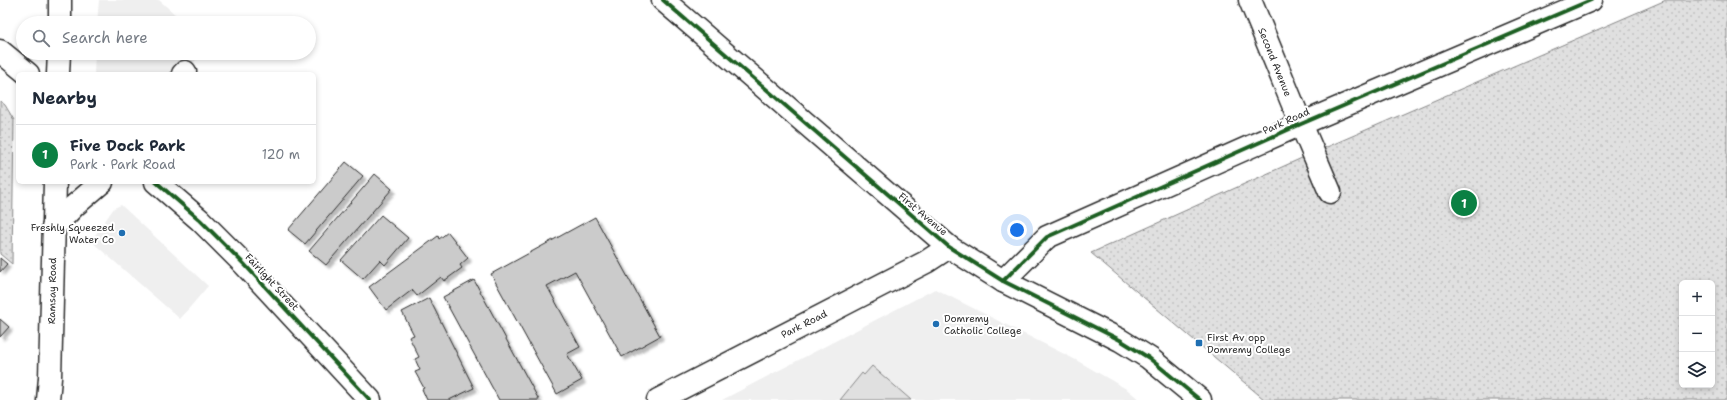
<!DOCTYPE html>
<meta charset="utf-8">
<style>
:root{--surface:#fff;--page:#f2f2f3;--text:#1f2937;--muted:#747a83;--line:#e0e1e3;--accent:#0b8043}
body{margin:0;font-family:"Shantell Sans",sans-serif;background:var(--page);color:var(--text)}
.controls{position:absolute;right:12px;bottom:12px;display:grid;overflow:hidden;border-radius:6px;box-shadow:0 2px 6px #0003}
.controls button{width:36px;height:36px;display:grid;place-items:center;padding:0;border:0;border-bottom:1px solid var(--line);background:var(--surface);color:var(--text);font:20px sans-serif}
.you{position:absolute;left:1017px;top:230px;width:14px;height:14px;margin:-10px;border:3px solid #fff;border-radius:50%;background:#1a73e8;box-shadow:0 0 0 6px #1a73e833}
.badge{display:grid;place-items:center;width:26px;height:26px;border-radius:50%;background:var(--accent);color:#fff;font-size:13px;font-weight:700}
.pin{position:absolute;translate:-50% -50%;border:2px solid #fff;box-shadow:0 1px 4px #0006}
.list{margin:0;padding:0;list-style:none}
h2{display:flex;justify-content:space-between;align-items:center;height:52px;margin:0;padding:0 16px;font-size:17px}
h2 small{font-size:13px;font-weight:400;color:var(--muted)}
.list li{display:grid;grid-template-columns:26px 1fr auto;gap:12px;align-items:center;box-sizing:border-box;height:60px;padding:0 16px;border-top:1px solid var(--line)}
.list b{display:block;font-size:15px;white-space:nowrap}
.list p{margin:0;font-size:13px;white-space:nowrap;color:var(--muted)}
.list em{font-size:13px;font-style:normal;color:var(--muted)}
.icon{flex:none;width:22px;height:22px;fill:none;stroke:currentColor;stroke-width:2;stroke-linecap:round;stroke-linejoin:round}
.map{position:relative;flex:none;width:1727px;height:400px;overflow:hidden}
.search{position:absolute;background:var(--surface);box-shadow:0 2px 6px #0003;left:16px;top:16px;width:300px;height:44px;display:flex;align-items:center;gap:10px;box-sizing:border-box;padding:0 14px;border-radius:22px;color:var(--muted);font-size:15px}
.panel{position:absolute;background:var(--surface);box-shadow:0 2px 6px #0003;left:16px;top:72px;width:300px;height:112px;border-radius:6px}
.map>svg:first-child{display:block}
.built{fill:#efefef}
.park{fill:url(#park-dots);stroke:#868686;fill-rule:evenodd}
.garden{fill:#e0e0e0;stroke:#868686}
.building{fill:#cbcbcb;stroke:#2b2b2b;filter:url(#shadow)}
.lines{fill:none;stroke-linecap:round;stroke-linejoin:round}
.minor-casing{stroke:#2b2b2b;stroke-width:25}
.major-casing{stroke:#2b2b2b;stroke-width:25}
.minor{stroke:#fff;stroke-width:22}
.major{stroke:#fff;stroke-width:22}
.cycleway-casing{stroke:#fff;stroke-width:6}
.cycleway{stroke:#1b5e20;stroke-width:4}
.poi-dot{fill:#1f6fb2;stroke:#fff;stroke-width:1.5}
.labels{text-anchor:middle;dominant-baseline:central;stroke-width:4;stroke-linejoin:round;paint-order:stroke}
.street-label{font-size:10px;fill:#2b2b2b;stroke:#fff}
.poi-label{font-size:10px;fill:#2b2b2b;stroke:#fff;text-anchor:start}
</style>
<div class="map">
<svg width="1727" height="400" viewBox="0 0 1727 400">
<defs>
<pattern id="park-dots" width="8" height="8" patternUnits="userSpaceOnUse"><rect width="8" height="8" fill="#e0e0e0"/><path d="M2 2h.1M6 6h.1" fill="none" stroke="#c0c0c0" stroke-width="1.8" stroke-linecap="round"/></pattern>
<filter id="shadow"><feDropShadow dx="3.5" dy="3.5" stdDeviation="1" flood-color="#0004"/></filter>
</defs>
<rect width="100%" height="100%" fill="#fff"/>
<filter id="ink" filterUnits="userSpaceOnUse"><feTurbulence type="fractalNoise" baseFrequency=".025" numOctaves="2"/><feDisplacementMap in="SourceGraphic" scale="8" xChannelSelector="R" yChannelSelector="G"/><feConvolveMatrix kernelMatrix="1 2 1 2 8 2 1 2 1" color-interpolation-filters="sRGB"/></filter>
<g filter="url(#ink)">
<g class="built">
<polygon points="99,0 159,0 185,23 97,23"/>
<polygon points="95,53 202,53 184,74 94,74"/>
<polygon points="121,205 208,286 180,319 91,241 114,208"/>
<polygon points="935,289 1076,360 1128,390 1140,400 722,400"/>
</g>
<g class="park">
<path d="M1666,0H1727V400H1265L1091,253L1313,153ZM1682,283H1712V385H1682Z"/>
<polygon points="0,101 5,105 14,120 12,264 0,254"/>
</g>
<polygon class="garden" points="872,366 911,400 840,400 862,373 864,375"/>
<g class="building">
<polygon points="346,162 363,176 305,244 288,230"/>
<polygon points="375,174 392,189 326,265 309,251"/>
<polygon points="381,215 408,238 385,265 380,260 363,279 341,260"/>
<polygon points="595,217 660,336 622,357 575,271 547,286 580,347 567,354 582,380 557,394 491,274"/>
<polygon points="448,232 468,258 460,265 462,268 444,281 441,277 417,296 412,290 386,310 369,287 438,236 439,239"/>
<polygon points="0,258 7,264 0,272"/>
<polygon points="474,280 539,400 499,400 443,297"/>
<polygon points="429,298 474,388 449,400 427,400 422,389 424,388 415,372 420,370 415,359 419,357 409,337 414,335 402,312"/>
<polygon points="0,319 9,327 0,337"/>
</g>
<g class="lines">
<g class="minor-casing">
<g id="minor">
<polyline points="663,0 949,247 1003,281 1120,340 1149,358 1200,400"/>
<polyline points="1250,0 1301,124 1330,192"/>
<polyline points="183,74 185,72"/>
<polyline points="156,182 200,220 245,265 370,400"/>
<polyline points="53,228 74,206 102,182"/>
<polyline points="1003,281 1047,237 1301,124 1591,0"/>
<polyline points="658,400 926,262 949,247"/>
</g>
</g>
<g class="major-casing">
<g id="major">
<polyline points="60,23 60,0"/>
<polyline points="0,51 28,74"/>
<polyline points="58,74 59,53"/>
<polyline points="48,400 50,378 55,182"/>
</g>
</g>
<use href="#minor" class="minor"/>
<use href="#major" class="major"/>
<g class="cycleway-casing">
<g id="cycleway">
<polyline points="663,0 949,247 1003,281 1120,340 1149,358 1200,400"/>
<polyline points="156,182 200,220 245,265 370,400"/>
<polyline points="1003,281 1047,237 1301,124 1591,0"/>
</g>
</g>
<use href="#cycleway" class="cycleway"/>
</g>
</g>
<g class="poi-dot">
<circle cx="122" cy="233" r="4"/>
<circle cx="936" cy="324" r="4"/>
<rect x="1195" y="339" width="8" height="8" rx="2"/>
</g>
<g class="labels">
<g class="street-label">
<text transform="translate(1275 62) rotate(68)">Second Avenue</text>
<text transform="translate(1286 121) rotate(-24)">Park Road</text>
<text transform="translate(923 214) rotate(40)">First Avenue</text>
<text transform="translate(272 282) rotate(47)">Fairlight Street</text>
<text transform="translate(52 291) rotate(-89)">Ramsay Road</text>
<text transform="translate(804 324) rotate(-27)">Park Road</text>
</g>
<g class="poi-label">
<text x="114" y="227" text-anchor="end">Freshly Squeezed<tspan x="114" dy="12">Water Co</tspan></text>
<text x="944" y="318">Domremy<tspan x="944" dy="12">Catholic College</tspan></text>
<text x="1207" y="337">First Av opp<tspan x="1207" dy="12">Domremy College</tspan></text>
</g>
</g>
</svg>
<div class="controls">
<button>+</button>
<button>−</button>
<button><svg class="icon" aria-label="layers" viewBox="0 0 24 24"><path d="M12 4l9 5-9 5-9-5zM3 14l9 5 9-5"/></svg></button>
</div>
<div class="you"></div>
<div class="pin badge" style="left:1464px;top:203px">1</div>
<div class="search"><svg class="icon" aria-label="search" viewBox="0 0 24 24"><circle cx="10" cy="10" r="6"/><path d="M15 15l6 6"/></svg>Search here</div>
<section class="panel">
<h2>Nearby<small></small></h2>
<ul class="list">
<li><span class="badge">1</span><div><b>Five Dock Park</b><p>Park · Park Road</p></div><em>120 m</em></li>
</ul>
</section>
</div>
